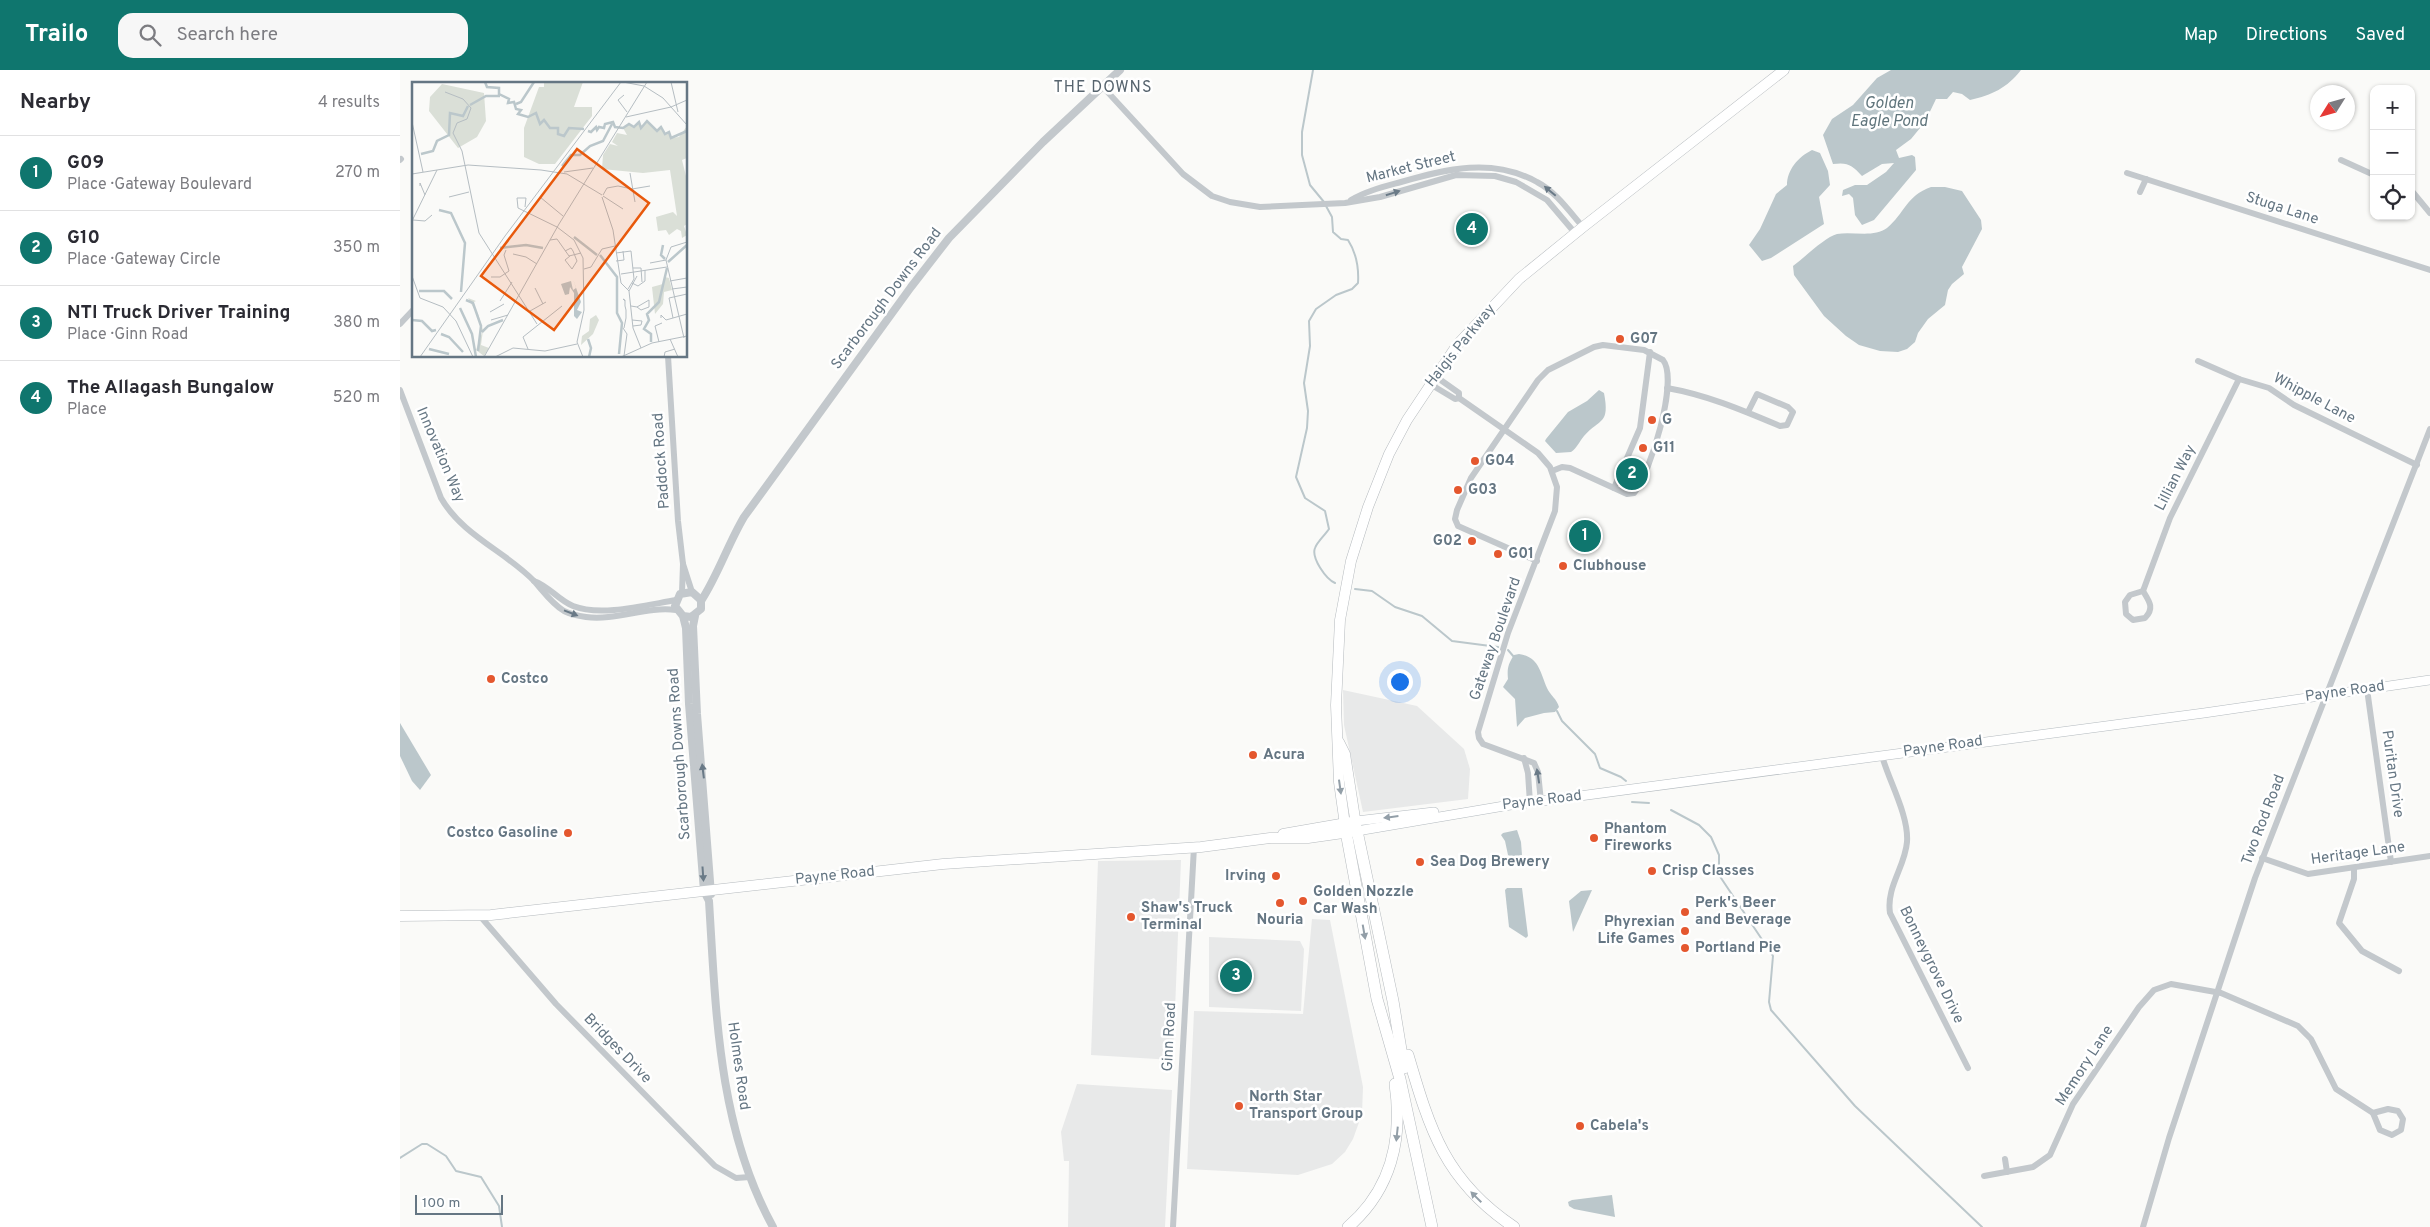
<!DOCTYPE html>
<meta charset="utf-8">
<style>
:root{--surface:#fff;--page:#f7f7f7;--text:#2b2b33;--muted:#7c7c81;--line:#e1e1e2;--accent:#0f766e}
body{margin:0;font-family:Overpass,sans-serif;background:var(--page);color:var(--text)}
.controls{position:absolute;right:15px;top:15px;display:grid;overflow:hidden;border-radius:10px;box-shadow:0 1px 4px #0004}
.controls button{width:45px;height:45px;display:grid;place-items:center;padding:0;border:0;border-bottom:1px solid var(--line);background:var(--surface);color:var(--text);font:25px sans-serif}
.compass{position:absolute;left:1910px;top:15px;width:45px;height:45px;border-radius:50%;background:var(--surface);box-shadow:0 1px 4px #0004;rotate:233deg}
.scale{position:absolute;left:15px;bottom:12px;width:88px;box-sizing:border-box;padding-left:5px;border:2px solid #657683;border-top:0;font-size:14px;line-height:18px;white-space:nowrap;color:#657683;-webkit-text-stroke:4px #fff;paint-order:stroke}
.you{position:absolute;left:999px;top:611px;width:18px;height:18px;margin:-12px;border:4px solid #fff;border-radius:50%;background:#1a73e8;box-shadow:0 0 0 8px #1a73e833}
.badge{display:grid;place-items:center;width:32px;height:32px;border-radius:50%;background:var(--accent);color:#fff;font-size:16px;font-weight:700}
.pin{position:absolute;translate:-50% -50%;border:2px solid #fff;box-shadow:0 1px 5px #0006}
.list{margin:0;padding:0;list-style:none}
h2{display:flex;justify-content:space-between;align-items:center;height:65px;margin:0;padding:0 20px;font-size:21px}
h2 small{font-size:16px;font-weight:400;color:var(--muted)}
.list li{display:grid;grid-template-columns:32px 1fr auto;gap:15px;align-items:center;box-sizing:border-box;height:75px;padding:0 20px;border-top:1px solid var(--line)}
.list b{display:block;font-size:19px;white-space:nowrap}
.list p{margin:0;font-size:16px;white-space:nowrap;color:var(--muted)}
.list em{font-size:16px;font-style:normal;color:var(--muted)}
.icon{flex:none;width:28px;height:28px;fill:none;stroke:currentColor;stroke-width:2;stroke-linecap:round;stroke-linejoin:round}
.map{position:relative;flex:none;width:2030px;height:1157px;overflow:hidden}
header{display:flex;align-items:center;gap:30px;box-sizing:border-box;height:70px;padding:0 25px;background:var(--accent);color:#fff}
header strong{font-size:24px}
nav{display:flex;gap:28px;margin-inline-start:auto;font-size:18px}
.search{width:350px;height:45px;background:var(--page);display:flex;align-items:center;gap:12px;box-sizing:border-box;padding:0 18px;border-radius:15px;color:var(--muted);font-size:19px}
main{display:flex}
aside{flex:1;background:var(--surface)}
.map>svg:first-child{display:block}
.built{fill:#e8e9e9}
.water{fill:#bbc7cb}
.lines{fill:none;stroke-linecap:round;stroke-linejoin:round}
.stream{stroke:#bbc7cb;stroke-width:2}
.secondary-casing{stroke:#b3babf;stroke-width:10}
.primary-casing{stroke:#b5babe;stroke-width:11}
.motorway-casing{stroke:#b4b9bd;stroke-width:12}
.minor{stroke:#c3c8cc;stroke-width:6}
.tertiary{stroke:#c3c8cc;stroke-width:8}
.secondary{stroke:#fff;stroke-width:9}
.primary{stroke:#fff;stroke-width:10}
.motorway{stroke:#fff;stroke-width:11}
.oneway{fill:#6a7a87}
.oneway2{fill:#939fa8}
.poi-dot{fill:#e4572e;stroke:#fff;stroke-width:2}
.labels{text-anchor:middle;dominant-baseline:central;stroke-width:5;stroke-linejoin:round;paint-order:stroke}
.street-label{font-size:15px;fill:#657683;stroke:#fff}
.poi-label{font-size:15px;font-weight:bold;fill:#657683;stroke:#fff;text-anchor:start}
.neighbourhood-label{font-size:16px;letter-spacing:1px;fill:#57646e;stroke:#fff}
.water-label{font-size:16px;font-style:italic;fill:#60757c;stroke:#fff}
.inset-river{fill:none;stroke:#bbc7cb;stroke-width:2.5}
.inset-road{fill:none;stroke:#b5bdc2;stroke-width:1}
.view{fill:#e8590c;fill-opacity:0.15;stroke:#e8590c;stroke-width:2.5}
.inset-edge{fill:none;stroke:#657683;stroke-width:2.5}
</style>
<header>
<strong>Trailo</strong>
<div class="search"><svg class="icon" aria-label="search" viewBox="0 0 24 24"><circle cx="10" cy="10" r="6"/><path d="M15 15l6 6"/></svg>Search here</div>
<nav><a>Map</a><a>Directions</a><a>Saved</a></nav>
</header>
<main>
<aside>
<h2>Nearby<small>4 results</small></h2>
<ul class="list">
<li><span class="badge">1</span><div><b>G09</b><p>Place · Gateway Boulevard</p></div><em>270 m</em></li>
<li><span class="badge">2</span><div><b>G10</b><p>Place · Gateway Circle</p></div><em>350 m</em></li>
<li><span class="badge">3</span><div><b>NTI Truck Driver Training</b><p>Place · Ginn Road</p></div><em>380 m</em></li>
<li><span class="badge">4</span><div><b>The Allagash Bungalow</b><p>Place</p></div><em>520 m</em></li>
</ul>
</aside>
<div class="map">
<svg width="2030" height="1157" viewBox="0 0 2030 1157">
<rect width="100%" height="100%" fill="#fafaf8"/>
<g class="built">
<polygon points="943,620 1017,636 1064,679 1070,699 1068,729 963,742 944,655"/>
<polygon points="781,790 773,990 691,985 698,791"/>
<polygon points="912,849 930,850 963,1017 962,1044 953,1069 945,1082 932,1094 898,1105 787,1099 794,941 903,944"/>
<polygon points="809,867 900,871 904,879 901,941 809,937"/>
<polygon points="677,1014 772,1020 765,1157 668,1157 669,1091 664,1091 661,1062"/>
</g>
<g class="water">
<path d="M1491,0H1621C1607,18 1592,25 1570,30L1562,24L1553,22L1547,29H1536L1525,52L1511,69L1496,80L1499,88L1512,85L1515,87L1516,100L1474,150L1462,155L1455,145L1453,128L1449,124L1442,126L1443,120L1455,115H1467L1486,102L1494,93L1482,94L1462,106C1452,95 1448,92 1433,94L1423,65L1432,49L1453,35L1477,8Z"/>
<path d="M1412,80L1420,83L1428,101L1430,115L1419,127L1424,154L1371,188L1362,191L1349,175L1360,159L1376,124L1387,115C1387,100 1398,87 1412,80Z"/>
<path d="M1531,117H1545L1562,121L1581,150L1582,159L1562,197L1564,204L1552,214L1548,220L1545,235L1528,249L1518,263L1515,272L1507,279L1498,282L1480,281L1459,275L1446,266L1424,246L1394,205L1393,196C1404,188 1425,167 1437,164C1452,161 1474,168 1487,158C1505,143 1506,126 1531,117Z"/>
<path d="M1199,320L1204,323C1210,355 1200,348 1184,366C1179,372 1177,378 1171,382L1156,383L1145,371L1146,369L1168,342L1187,331Z"/>
<path d="M1119,584C1139,587 1140,602 1147,618C1150,625 1157,629 1159,637L1155,642L1144,643L1125,648L1117,657L1115,629L1103,617L1108,609C1107,599 1108,594 1114,585Z"/>
<polygon points="0,653 31,705 20,720 12,711 0,686"/>
<polygon points="1117,760 1121,772 1122,785 1112,787 1108,785 1105,771 1101,765 1103,763"/>
<polygon points="1107,818 1122,818 1128,866 1126,868 1109,857 1105,820"/>
<polygon points="1192,820 1173,862 1169,831 1181,821"/>
<polygon points="1212,1125 1215,1147 1174,1139 1169,1136 1168,1132 1172,1130"/>
</g>
<g class="lines">
<g class="stream">
<polyline points="913,0 902,62 902,85 910,115 924,132"/>
<path d="M926,136L932,147L933,162L941,169L948,170C957,184 959,197 958,213L952,219L936,225L916,239L909,251L910,276L904,313L908,341L907,358L896,407L905,428L925,441L929,459C925,465 917,472 915,478C911,488 926,509 935,513"/>
<polyline points="955,519 972,521 995,537 1022,546 1052,571 1098,577"/>
<polyline points="1108,580 1114,587"/>
<polyline points="1157,641 1162,651 1195,684 1200,698 1221,707 1226,711"/>
<polyline points="1232,732 1249,733"/>
<polyline points="1271,740 1299,755 1311,767 1319,785 1319,805 1373,886 1369,932 1371,940 1455,1036 1582,1157"/>
<polyline points="0,1088 22,1074 27,1074 46,1086 56,1101 81,1107 99,1136 102,1157"/>
</g>
<g class="secondary-casing">
<g id="secondary">
<polyline points="956,751 1034,742"/>
<polyline points="957,761 1104,736 1804,643 2030,610"/>
</g>
</g>
<g class="primary-casing">
<g id="primary">
<polyline points="946,762 939,712 936,635 940,550 951,491 968,437 989,384 1007,350 1057,275 1119,209 1183,157 1384,0"/>
<polyline points="883,764 952,752"/>
<polyline points="0,846 91,845 543,794 801,777 870,768 908,768 957,761 945,684 939,672"/>
</g>
</g>
<g class="motorway-casing">
<g id="motorway">
<polyline points="957,761 993,931 1004,998"/>
<polyline points="946,762 977,929 1000,1009 1032,1157"/>
<path d="M1008,985C1030,1060 1045,1111 1114,1157"/>
<path d="M948,1157C991,1120 1003,1069 995,1014"/>
</g>
</g>
<g class="minor">
<polyline points="703,17 783,104 812,126 830,132 860,137 945,133 980,127 1056,105 1095,106 1116,112 1147,130 1175,163"/>
<polyline points="0,90 1,89"/>
<polyline points="1941,90 1974,105"/>
<polyline points="1727,103 2030,200"/>
<polyline points="2011,120 2030,143"/>
<polyline points="1740,122 1746,109"/>
<path d="M951,130C966,121 983,117 1001,112C1047,99 1092,87 1137,112C1156,122 1169,141 1183,157"/>
<polyline points="0,254 14,239"/>
<polyline points="268,286 278,451 283,494 292,522"/>
<polyline points="1798,291 1839,309 1869,318 1894,335 2017,395"/>
<polyline points="1035,306 1059,323 1059,328"/>
<polyline points="1030,314 1055,329 1059,328 1138,383 1150,397 1157,417 1155,441 1108,563 1078,662 1079,668 1083,674 1134,693 1138,702 1141,732"/>
<path d="M1267,318C1307,325 1342,340 1380,356L1387,355L1393,342L1388,337L1357,324L1348,342"/>
<path d="M0,320L41,428C63,466 105,481 134,511C143,521 152,534 164,541C170,544 179,546 186,547C216,551 246,536 276,540"/>
<polyline points="1214,418 1240,358 1250,282"/>
<path d="M1137,491L1058,456L1055,449L1057,440L1071,408L1138,310L1148,300L1194,277L1203,275L1244,280L1263,290C1279,310 1250,404 1234,423L1227,424L1170,398L1162,397L1152,401"/>
<path d="M134,511C149,516 158,530 173,536C201,547 246,535 276,530"/>
<polyline points="1743,521 1770,448 1839,309"/>
<path d="M1743,521C1749,531 1755,538 1745,548L1733,550L1726,544L1725,532L1730,525Z"/>
<polyline points="282,523 283,494"/>
<polyline points="1967,619 1991,792"/>
<path d="M1482,686C1489,711 1509,746 1507,772C1505,797 1486,817 1490,843L1568,998"/>
<polyline points="1124,688 1128,703 1130,733"/>
<polyline points="1862,788 1908,804 2030,786"/>
<polyline points="1954,798 1954,809 1939,853 1962,881 1999,901"/>
<polyline points="80,846 156,934 315,1096 336,1108 350,1107"/>
<polygon points="1988,1039 1998,1041 2003,1049 2001,1060 1992,1065 1980,1060 1973,1043"/>
<polyline points="1605,1089 1607,1102"/>
<polyline points="1584,1106 1633,1097 1650,1085 1673,1034 1739,937 1754,920 1771,914 1821,923 1898,956 1911,969 1936,1019 1973,1043"/>
<polyline points="773,1157 794,777"/>
<polyline points="1743,1157 1769,1068 1855,808 2030,359"/>
</g>
<g class="tertiary">
<path d="M301,531C318,505 328,474 344,447L511,217L549,168L643,72L720,0"/>
<path d="M283,546L291,547L301,539V530L292,522L280,524L275,536L283,546L286,558L289,634L304,821L309,831C316,942 318,1057 373,1157"/>
<polyline points="295,546 293,556 297,644 311,824"/>
</g>
<use href="#secondary" class="secondary"/>
<use href="#primary" class="primary"/>
<use href="#motorway" class="motorway"/>
</g>
<defs><path id="oneway-solid" d="M-6-.8H1V-3.2L6.5 0L1 3.2V.8H-6Z" transform="scale(1.25)"/></defs>
<g class="oneway">
<use href="#oneway-solid" transform="translate(1150 121) rotate(-140)"/>
<use href="#oneway-solid" transform="translate(993 123) rotate(-17)"/>
<use href="#oneway-solid" transform="translate(171 543) rotate(21)"/>
<use href="#oneway-solid" transform="translate(303 701) rotate(-97)"/>
<use href="#oneway-solid" transform="translate(1138 706) rotate(-99)"/>
<use href="#oneway-solid" transform="translate(303 804) rotate(86)"/>
</g>
<g class="oneway2">
<use href="#oneway-solid" transform="translate(940 717) rotate(82)"/>
<use href="#oneway-solid" transform="translate(991 747) rotate(173)"/>
<use href="#oneway-solid" transform="translate(964 862) rotate(80)"/>
<use href="#oneway-solid" transform="translate(997 1064) rotate(96)"/>
<use href="#oneway-solid" transform="translate(1076 1127) rotate(-135)"/>
</g>
<g class="poi-dot">
<circle cx="1220" cy="269" r="5"/>
<circle cx="1252" cy="350" r="5"/>
<circle cx="1243" cy="378" r="5"/>
<circle cx="1075" cy="391" r="5"/>
<circle cx="1058" cy="420" r="5"/>
<circle cx="1072" cy="471" r="5"/>
<circle cx="1098" cy="484" r="5"/>
<circle cx="1163" cy="496" r="5"/>
<circle cx="91" cy="609" r="5"/>
<circle cx="853" cy="685" r="5"/>
<circle cx="168" cy="763" r="5"/>
<circle cx="1194" cy="768" r="5"/>
<circle cx="1020" cy="792" r="5"/>
<circle cx="1252" cy="801" r="5"/>
<circle cx="876" cy="806" r="5"/>
<circle cx="903" cy="831" r="5"/>
<circle cx="880" cy="833" r="5"/>
<circle cx="1285" cy="842" r="5"/>
<circle cx="731" cy="847" r="5"/>
<circle cx="1285" cy="861" r="5"/>
<circle cx="1285" cy="878" r="5"/>
<circle cx="839" cy="1036" r="5"/>
<circle cx="1180" cy="1056" r="5"/>
</g>
<g class="labels">
<g class="street-label">
<text transform="translate(1011 98) rotate(-14)">Market Street</text>
<text transform="translate(1882 139) rotate(18)">Stuga Lane</text>
<text transform="translate(487 229) rotate(-53)">Scarborough Downs Road</text>
<text transform="translate(1061 276) rotate(-51)">Haigis Parkway</text>
<text transform="translate(1914 329) rotate(28)">Whipple Lane</text>
<text transform="translate(40 385) rotate(67)">Innovation Way</text>
<text transform="translate(262 391) rotate(-94)">Paddock Road</text>
<text transform="translate(1776 408) rotate(-63)">Lillian Way</text>
<text transform="translate(1096 569) rotate(-71)">Gateway Boulevard</text>
<text transform="translate(1945 622) rotate(-8)">Payne Road</text>
<text transform="translate(1543 677) rotate(-8)">Payne Road</text>
<text transform="translate(280 684) rotate(-94)">Scarborough Downs Road</text>
<text transform="translate(1992 704) rotate(82)">Puritan Drive</text>
<text transform="translate(1142 731) rotate(-7)">Payne Road</text>
<text transform="translate(1864 750) rotate(-69)">Two Rod Road</text>
<text transform="translate(1958 784) rotate(-8)">Heritage Lane</text>
<text transform="translate(435 806) rotate(-6)">Payne Road</text>
<text transform="translate(1531 895) rotate(64)">Bonneygrove Drive</text>
<text transform="translate(770 967) rotate(-87)">Ginn Road</text>
<text transform="translate(217 979) rotate(46)">Bridges Drive</text>
<text transform="translate(338 996) rotate(82)">Holmes Road</text>
<text transform="translate(1685 996) rotate(-57)">Memory Lane</text>
</g>
<g class="poi-label">
<text x="1230" y="269">G07</text>
<text x="1262" y="350">G</text>
<text x="1253" y="378">G11</text>
<text x="1085" y="391">G04</text>
<text x="1068" y="420">G03</text>
<text x="1062" y="471" text-anchor="end">G02</text>
<text x="1108" y="484">G01</text>
<text x="1173" y="496">Clubhouse</text>
<text x="101" y="609">Costco</text>
<text x="863" y="685">Acura</text>
<text x="1204" y="759">Phantom<tspan x="1204" dy="17">Fireworks</tspan></text>
<text x="158" y="763" text-anchor="end">Costco Gasoline</text>
<text x="1030" y="792">Sea Dog Brewery</text>
<text x="1262" y="801">Crisp Classes</text>
<text x="866" y="806" text-anchor="end">Irving</text>
<text x="913" y="822">Golden Nozzle<tspan x="913" dy="17">Car Wash</tspan></text>
<text x="1295" y="833">Perk's Beer<tspan x="1295" dy="17">and Beverage</tspan></text>
<text x="741" y="838">Shaw's Truck<tspan x="741" dy="17">Terminal</tspan></text>
<text x="880" y="850" text-anchor="middle">Nouria</text>
<text x="1275" y="852" text-anchor="end">Phyrexian<tspan x="1275" dy="17">Life Games</tspan></text>
<text x="1295" y="878">Portland Pie</text>
<text x="849" y="1027">North Star<tspan x="849" dy="17">Transport Group</tspan></text>
<text x="1190" y="1056">Cabela's</text>
</g>
<g class="neighbourhood-label">
<text x="703" y="18">THE DOWNS</text>
</g>
<g class="water-label">
<text x="1489" y="34">Golden<tspan x="1489" dy="18">Eagle Pond</tspan></text>
</g>
</g>
<g transform="translate(12 12)">
<rect width="275" height="275" fill="#fafaf8"/>
<path d="M132,0H171L162,25H180V34L143,82H127L112,75V46L127,5H132ZM30,2L72,11L74,39L65,55L46,66L17,29L18,15ZM235,39L245,49L249,46L253,52L257,50L259,56L267,55L275,44V76L270,78L275,98V142L272,144L275,153L270,156L269,149L265,147L257,153L254,148L246,149L244,135L261,130L265,134L258,88L231,91L190,87L191,73L198,62L206,64L200,60L205,51L215,53L211,46L217,42L223,45L227,40L229,46ZM253,195L257,196L260,208L252,210L251,222L243,232L240,205L251,202ZM56,216L64,219L60,221L66,232L71,248L69,263L77,266L72,274L64,268L70,251L65,232ZM184,233L187,238L181,252L169,263L170,254L177,249L178,237Z" fill="#dadfd7"/>
<path d="M161,197L169,220L165,228L170,230L165,237L162,234V211L158,205L157,212L153,213L149,202L159,199L161,208L164,206Z" fill="#bbc7cb"/>
<path class="inset-river" d="M73,0L75,5L87,6V12L97,17L96,21L102,20L104,27L109,28L106,32L116,35L124,31L128,42L132,38L138,46H146V52L152,54L157,46L172,47M104,22L109,20L122,0M58,23L74,14H88M176,49L179,50L184,45L185,48L187,45L192,46L193,42L201,40L203,45L211,46L217,42L222,45L227,40L229,46L235,39L245,49L249,45L253,52L257,50L259,56L275,49M9,72L21,69L25,59L37,53L38,31L51,34L56,24M150,84L159,73H168L178,64L191,59L200,42M27,128L39,131L53,161L49,210M162,155L185,173M251,163L249,173L253,177M88,166L114,163L131,166M188,173L205,195V231L210,241L207,272M256,180L275,163M7,209H32L40,217M54,218L61,221L69,244L66,269M48,226L60,252L64,275M0,238L10,239L20,249L24,248M70,250L76,244L91,238M29,252L37,255L51,270M176,257L179,266L177,275M239,260V252L232,247L237,238L235,232L247,220L255,186M17,267L37,272"/>
<path class="inset-road" d="M211,0L232,4L251,16L275,43M259,0L266,30M33,10L51,17L59,26L55,37L45,41L41,51L50,69L67,151L125,242M212,13L206,18L215,30M259,25L275,18M214,35L259,25M0,40L11,90M152,90L181,86M218,91L223,120M0,92L56,83L129,88L155,92L190,113M8,104V101L13,113M191,113L195,106L206,104L220,107L238,104M191,114L211,127M37,115L57,110M128,115L151,134M190,115L201,148L209,201L217,209L221,246L229,266M113,125L114,116H105L106,126L145,145M1,138L13,139L20,133M0,139L25,88M145,145L162,158L171,176L172,228L165,260L171,275M138,158L145,157L157,174L169,171M153,169L159,166L161,169L165,179L160,187L153,178L158,174M204,171L219,169L222,197L216,207M101,172L114,175L125,182M204,179L212,178L211,169M238,181L254,178M221,186H229L230,200M172,187L179,185L190,167L203,164M209,192L255,185M0,194L8,216L31,225L44,239L61,275M79,195H88L97,189L92,173L94,168M258,199L275,196M220,201L226,204L233,199V188M123,206L131,222M260,207L275,205M217,209L225,194M88,219L100,200M219,224L225,225L237,218V225L229,228L225,225M118,229L134,220M78,230L92,222M249,236V233L254,238L275,232M261,236L257,216L275,212M79,238L96,233M220,238L230,239L229,243L221,244M211,246L215,252L212,274M212,246L214,236V228L213,224V218L211,217L213,219M272,256L254,178L259,165L275,160M258,257L266,275M247,260L243,244L250,241M116,267L111,255L150,224M8,275L93,154L209,0M72,275L147,142L235,0M83,275L101,266L133,269L165,262M209,275L240,261L275,254M252,275L253,270L263,267"/>
<path class="view" d="M165,67L237,121L142,248L69,194Z"/>
<rect width="275" height="275" class="inset-edge"/>
</g>
</svg>
<div class="controls">
<button>+</button>
<button>−</button>
<button><svg class="icon" aria-label="locate" viewBox="0 0 24 24"><circle cx="12" cy="12" r="6"/><path d="M12 2v4M12 18v4M2 12h4M18 12h4"/></svg></button>
</div>
<svg class="compass" viewBox="-18 -18 36 36"><path d="M0-13l5 13h-10z" fill="#e53935"/><path d="M0 13l5-13h-10z" fill="#7c7c81"/></svg>
<div class="scale">100 m</div>
<div class="you"></div>
<div class="pin badge" style="left:1185px;top:466px">1</div>
<div class="pin badge" style="left:1232px;top:404px">2</div>
<div class="pin badge" style="left:836px;top:906px">3</div>
<div class="pin badge" style="left:1072px;top:159px">4</div>
</div>
</main>
